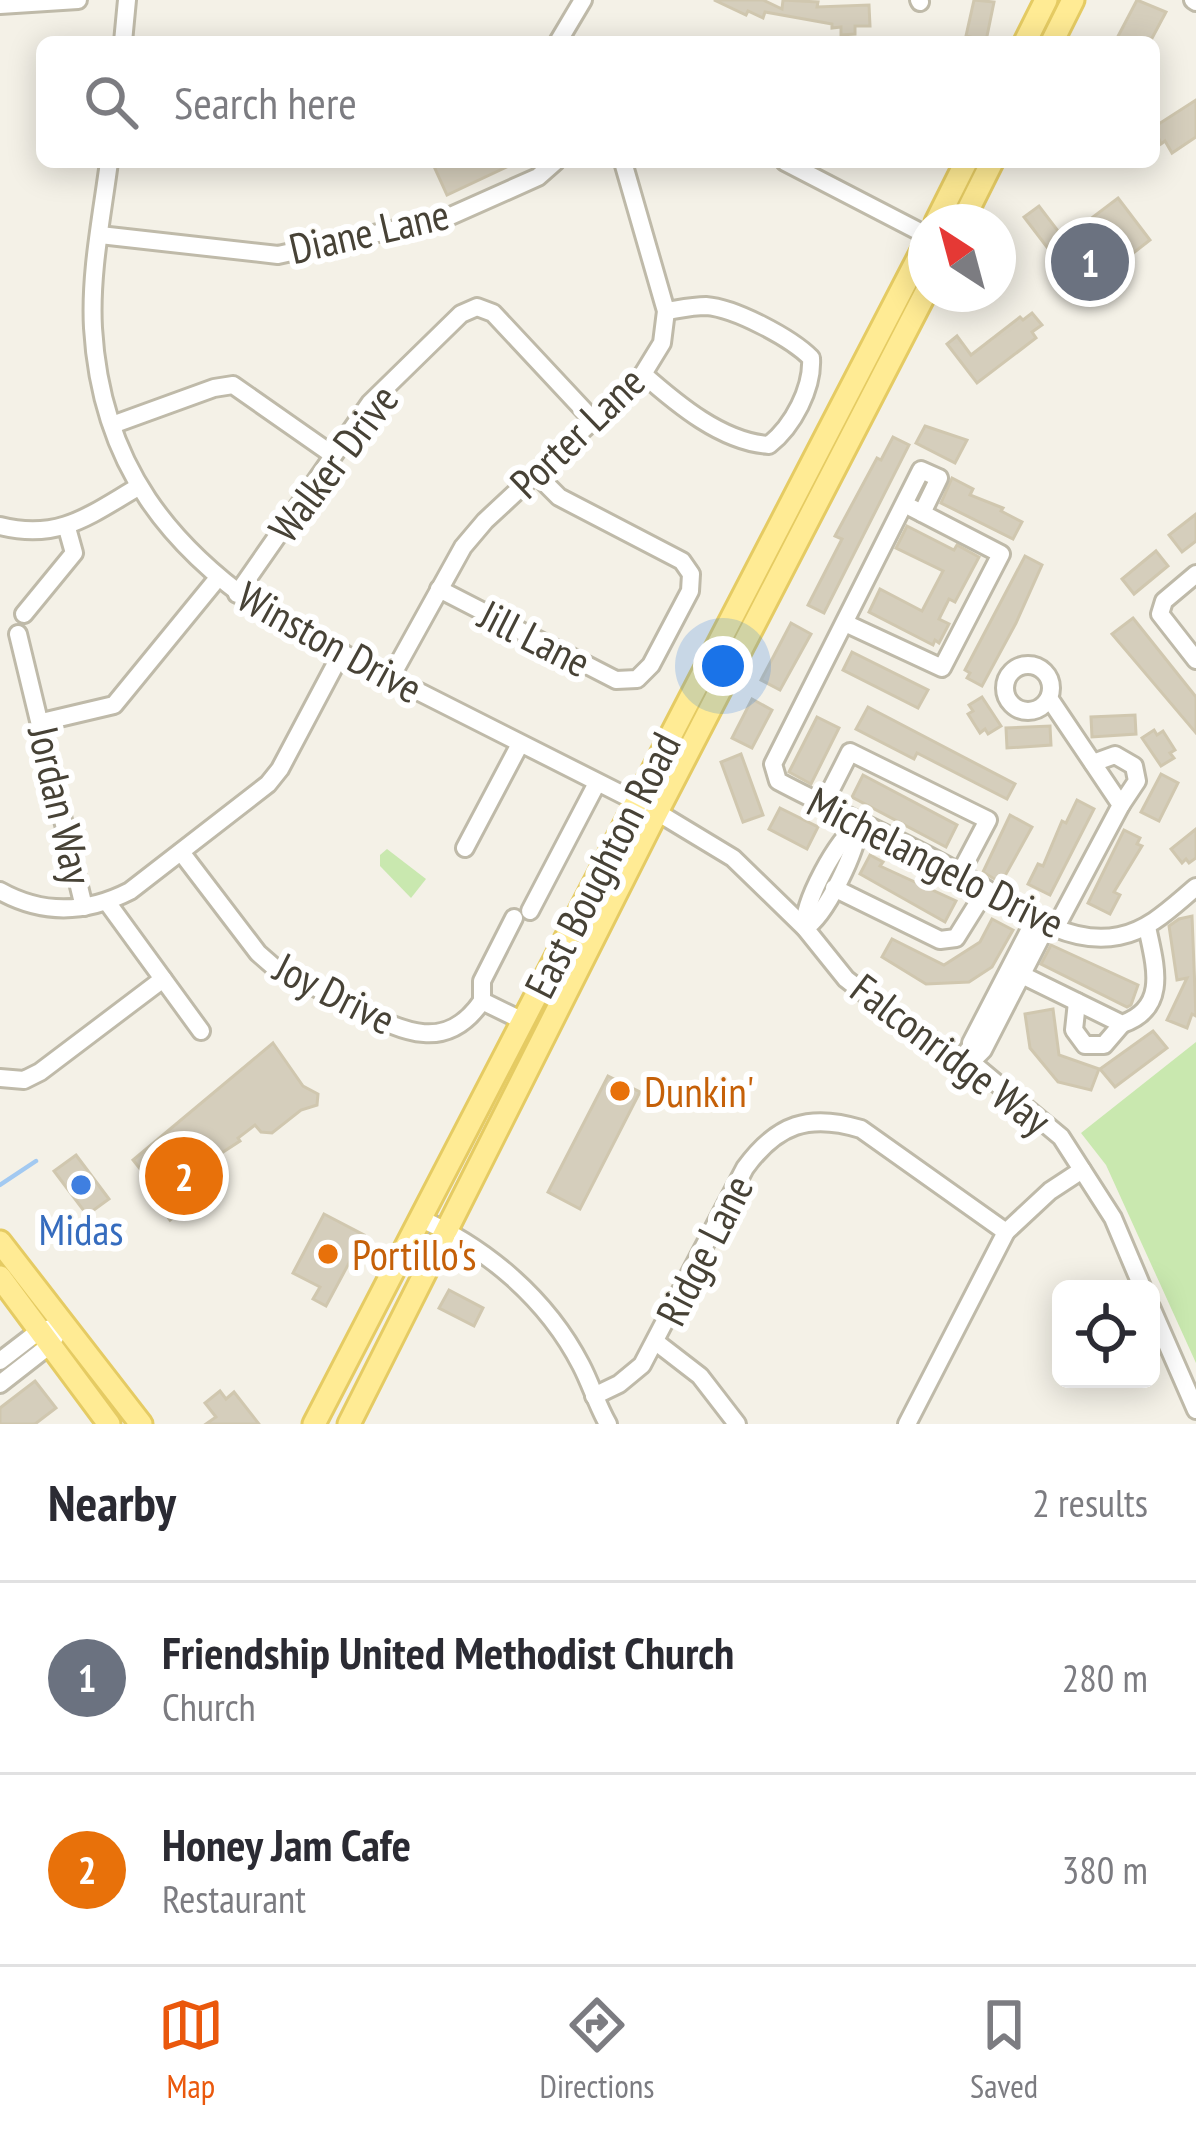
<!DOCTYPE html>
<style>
:root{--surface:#fff;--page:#f7f7f7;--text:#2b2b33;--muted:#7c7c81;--line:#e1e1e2;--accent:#ea580c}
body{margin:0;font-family:"PT Sans Narrow",sans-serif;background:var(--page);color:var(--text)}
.controls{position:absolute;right:36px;bottom:36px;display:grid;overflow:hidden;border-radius:18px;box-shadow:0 6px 30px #0003}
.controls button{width:108px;height:108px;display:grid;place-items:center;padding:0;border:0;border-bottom:3px solid var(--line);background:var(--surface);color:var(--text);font:60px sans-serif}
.compass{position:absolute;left:908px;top:204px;width:108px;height:108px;border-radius:50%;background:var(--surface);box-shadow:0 6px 30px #0003;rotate:324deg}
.you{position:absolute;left:723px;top:666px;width:42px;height:42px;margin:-30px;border:9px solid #fff;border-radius:50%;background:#1a73e8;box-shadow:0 0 0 18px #1a73e833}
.badge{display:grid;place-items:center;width:78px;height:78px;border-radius:50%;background:var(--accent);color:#fff;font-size:39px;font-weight:700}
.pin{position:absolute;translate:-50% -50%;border:6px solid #fff;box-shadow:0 3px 12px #0006}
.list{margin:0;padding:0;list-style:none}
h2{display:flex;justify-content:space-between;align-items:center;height:156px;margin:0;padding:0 48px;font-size:51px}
h2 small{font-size:39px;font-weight:400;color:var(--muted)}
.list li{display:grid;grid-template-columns:78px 1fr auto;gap:36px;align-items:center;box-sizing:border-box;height:192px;padding:0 48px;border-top:3px solid var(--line)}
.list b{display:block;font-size:45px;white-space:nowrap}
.list p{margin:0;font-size:39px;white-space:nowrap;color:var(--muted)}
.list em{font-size:39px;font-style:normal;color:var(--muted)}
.icon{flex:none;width:66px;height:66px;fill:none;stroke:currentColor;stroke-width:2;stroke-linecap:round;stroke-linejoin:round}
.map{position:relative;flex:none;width:1196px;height:1424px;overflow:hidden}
.search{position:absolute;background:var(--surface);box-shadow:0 6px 30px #0003;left:36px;right:36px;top:36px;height:132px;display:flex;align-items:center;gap:30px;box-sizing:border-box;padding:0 42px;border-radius:18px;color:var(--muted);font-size:45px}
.sheet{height:540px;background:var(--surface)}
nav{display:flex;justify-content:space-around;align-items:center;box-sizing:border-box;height:168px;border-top:3px solid var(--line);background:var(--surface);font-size:33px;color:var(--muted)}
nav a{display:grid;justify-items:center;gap:6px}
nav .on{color:var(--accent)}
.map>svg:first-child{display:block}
.green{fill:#c9e8af}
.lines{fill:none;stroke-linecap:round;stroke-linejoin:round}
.stream{stroke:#a2c9f1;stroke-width:4.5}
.building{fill:#d5cebc;stroke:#d0c7af;stroke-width:3}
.minor-casing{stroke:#bfbaa9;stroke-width:22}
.major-casing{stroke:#e5cb63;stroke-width:27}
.minor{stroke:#fff;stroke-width:16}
.major{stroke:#ffeb94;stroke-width:21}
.food-dot{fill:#e8710a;stroke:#fff;stroke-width:4.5}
.shop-dot{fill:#3f7fe0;stroke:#fff;stroke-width:4.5}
.labels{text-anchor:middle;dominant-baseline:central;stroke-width:12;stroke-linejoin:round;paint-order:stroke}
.street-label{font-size:42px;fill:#474236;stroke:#fff}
.food-label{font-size:42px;fill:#c56008;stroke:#fff;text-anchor:start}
.shop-label{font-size:42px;fill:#366cbe;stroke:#fff}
</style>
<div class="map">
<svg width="1196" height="1424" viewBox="0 0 1196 1424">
<rect width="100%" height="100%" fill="#f4f1e7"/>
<g class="green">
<polygon points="387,849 426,879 411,898 380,866 380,855"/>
<polygon points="1196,1042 1196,1363 1106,1165 1081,1133"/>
</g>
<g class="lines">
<polyline class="stream" points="0,1185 36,1161"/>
</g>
<g class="building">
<polygon points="714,0 763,0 782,9 783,0 818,2 817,7 869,5 870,26 855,26 855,34 841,35 841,27 832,28 832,24 765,12 763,18 748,11 746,15"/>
<polygon points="974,0 994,2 986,41 966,36"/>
<polygon points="1137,0 1166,12 1150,42 1115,42"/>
<polygon points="1196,100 1196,137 1172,153 1165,141 1161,144 1154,127"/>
<polygon points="432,162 517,162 447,195"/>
<polygon points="1118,198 1150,240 1082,293 1024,217 1039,206 1064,239"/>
<polygon points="1032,313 1042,325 1032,332 1036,338 977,383 947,344 957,336 971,355 1020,317 1023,320"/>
<polygon points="925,426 967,440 955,463 916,443"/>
<polygon points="893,437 909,445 824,613 808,605 842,539 835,536 877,458 881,460"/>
<polygon points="952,478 973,489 970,495 1003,508 1001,511 1022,522 1013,539 941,503"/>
<polygon points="1196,514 1196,541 1182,552 1169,535"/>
<polygon points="907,526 954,550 957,545 979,557 955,602 949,599 939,619 949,624 939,643 935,640 933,645 869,612 880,589 922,611 943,571 896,548"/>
<polygon points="1156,551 1168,566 1134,594 1122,579"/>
<polygon points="1025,556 1042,565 1016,623 982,686 967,678 970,673 965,670"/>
<polygon points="1133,618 1196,697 1196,733 1112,634"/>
<polygon points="791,623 811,634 780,690 761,680"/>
<polygon points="852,652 928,690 918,708 843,670"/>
<polygon points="982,697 1001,726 988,734 985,729 980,733 968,714 973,711 969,705"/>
<polygon points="752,699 772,710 752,748 732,738"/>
<polygon points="868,707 1015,784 1007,799 917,753 914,759 856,729"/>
<polygon points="1135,715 1136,734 1092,737 1091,717"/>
<polygon points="817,717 839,728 811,784 789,772"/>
<polygon points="1050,726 1051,745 1007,748 1006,728"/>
<polygon points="1154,730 1157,735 1163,731 1175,750 1170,753 1174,758 1161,766 1142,738"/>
<polygon points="741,754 763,815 743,822 721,762"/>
<polygon points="1161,774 1178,783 1159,821 1141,812"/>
<polygon points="863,775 957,825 946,847 852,797"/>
<polygon points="1077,800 1094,809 1050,895 1028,884 1038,864 1043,866 1062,821 1066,823"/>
<polygon points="780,808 818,827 807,849 769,829"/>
<polygon points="1010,815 1032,827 1001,883 983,872"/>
<polygon points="1196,829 1196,858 1189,863 1186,859 1182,863 1171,849"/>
<polygon points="1124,830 1140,838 1137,844 1142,846 1114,892 1120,895 1110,914 1088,903"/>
<polygon points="870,855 883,862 880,866 956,901 945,922 860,874"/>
<polygon points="1192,916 1196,1016 1192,1014 1187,1028 1167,1020 1187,978 1177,980 1169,926 1179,919"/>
<polygon points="992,919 1013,930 992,967 969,982 926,984 882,957 892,939 944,965 980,942"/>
<polygon points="1051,945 1138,985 1131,1005 1127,1007 1041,964"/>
<polygon points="1053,1009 1059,1055 1099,1069 1091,1090 1058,1082 1030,1048 1025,1014"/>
<polygon points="1153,1031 1167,1048 1115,1087 1100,1069"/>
<polygon points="273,1043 303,1086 318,1094 317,1105 301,1110 272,1133 261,1132 255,1125 238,1138 240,1141 197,1169 202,1177 194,1189 200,1197 170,1220 154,1198 160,1194 133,1160"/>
<polygon points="608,1076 640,1092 580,1209 548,1192"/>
<polygon points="76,1155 109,1199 87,1215 54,1171"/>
<polygon points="324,1214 364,1235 326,1306 313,1299 320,1287 293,1273"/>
<polygon points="449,1290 483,1308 474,1326 439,1308"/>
<polygon points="35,1381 56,1408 35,1424 0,1424 0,1408"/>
<polygon points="220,1391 226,1399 234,1392 259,1424 206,1424 216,1417 205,1403"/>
</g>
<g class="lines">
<g class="minor-casing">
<g id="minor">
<polyline points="919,0 920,2"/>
<polyline points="1193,0 1196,2"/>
<polyline points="0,5 78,0"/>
<polyline points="123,42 127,0"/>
<polyline points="558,42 583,0"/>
<path d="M109,162C102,216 90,273 93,328C101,464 169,550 279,621L657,812L733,858L805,928L846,979L908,1027L971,1062L1061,1137L1113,1218L1143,1289"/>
<polyline points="785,162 926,235"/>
<polyline points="100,235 278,255 446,218 538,177 555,162"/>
<path d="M643,374C677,404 722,442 769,445C793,426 813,388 811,358C791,338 735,308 706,306C693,306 679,309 666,311"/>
<polyline points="112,425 214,388 233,385 333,455"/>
<path d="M922,513L939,478L921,470L773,764L778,781C838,813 901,839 960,873C1007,899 1061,948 1119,936C1150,930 1173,906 1196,887"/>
<path d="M0,526C59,541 90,515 138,487"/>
<polyline points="1196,574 1164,601 1160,614 1196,660"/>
<polyline points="439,589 616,680 637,679 651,665 690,591 691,574 682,561 559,497 536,474"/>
<polyline points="237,594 370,403 461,314 477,307 493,313 593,420"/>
<polyline points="24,614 74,553 67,528"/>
<polyline points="845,623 942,668 1001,554 912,508"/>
<polyline points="18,634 84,907"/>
<circle cx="1028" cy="688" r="23"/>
<polyline points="391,677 463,547 485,521 643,374 662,343 666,311 623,162"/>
<polyline points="1049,698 1121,805 1056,927"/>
<polyline points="42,722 114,705 217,579"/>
<polyline points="1093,763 1115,755 1134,766 1137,781 1121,805"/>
<polyline points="823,805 850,752 988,820 960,873"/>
<polyline points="465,848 520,744"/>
<path d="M181,852L258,953L274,967C300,980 325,992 350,1005C397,1028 444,1057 482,1001L521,1020"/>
<polyline points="834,888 940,940 956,938 986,890"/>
<path d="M0,891C43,915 87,913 130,891L268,784L280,769L342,652"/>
<polyline points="107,902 201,1031"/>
<polyline points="530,911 597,783"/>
<path d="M805,927C802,904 838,837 859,824"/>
<path d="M805,928C825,917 859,847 859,824"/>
<path d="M1022,975L1122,1024C1169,1008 1155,965 1147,927"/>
<polyline points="482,1001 482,981 514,918"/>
<polyline points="1077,1002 1074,1030 1085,1045 1104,1045 1122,1024"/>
<polyline points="971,1062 971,1043 1030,929 1041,921"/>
<polyline points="971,1062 983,1050 1042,935 1041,921"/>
<polyline points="0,1078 24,1080 40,1072 163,979"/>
<path d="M419,1218C486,1247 547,1299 581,1365C591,1384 597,1405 608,1424"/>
<polyline points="1151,1307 1196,1410"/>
<polyline points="656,1342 700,1376 737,1424"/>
<polyline points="0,1361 39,1331 51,1328"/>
<polyline points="0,1384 50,1345 63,1324"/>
<path d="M594,1396L619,1384L642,1365L745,1168C777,1124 809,1113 861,1129L1006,1232"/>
<polyline points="907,1424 1006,1232 1050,1191 1082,1170"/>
</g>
</g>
<g class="major-casing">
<g id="major">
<polyline points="1025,42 1046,0"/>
<polyline points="1052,42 1073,0"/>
<polyline points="936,222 966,162"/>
<polyline points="962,222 992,162"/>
<polyline points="0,1242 141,1424"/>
<polyline points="0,1277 109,1424"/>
<polyline points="314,1424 926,243"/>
<polyline points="349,1424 657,812 926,292"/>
</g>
</g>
<use href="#minor" class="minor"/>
<use href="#major" class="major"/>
</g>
<g class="food-dot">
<circle cx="620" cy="1091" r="12"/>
<circle cx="328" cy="1254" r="12"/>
</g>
<circle class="shop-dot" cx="81" cy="1185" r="12"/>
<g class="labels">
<g class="street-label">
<text transform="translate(369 231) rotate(-13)">Diane Lane</text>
<text transform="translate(577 432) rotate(-44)">Porter Lane</text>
<text transform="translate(333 463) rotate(-53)">Walker Drive</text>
<text transform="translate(535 638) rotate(27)">Jill Lane</text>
<text transform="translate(330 642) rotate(29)">Winston Drive</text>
<text transform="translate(61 805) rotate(77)">Jordan Way</text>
<text transform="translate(936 862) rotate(27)">Michelangelo Drive</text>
<text transform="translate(602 865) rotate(-63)">East Boughton Road</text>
<text transform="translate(335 993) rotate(27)">Joy Drive</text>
<text transform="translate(951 1054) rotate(37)">Falconridge Way</text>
<text transform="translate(704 1250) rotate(-63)">Ridge Lane</text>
</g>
<g class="food-label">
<text x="644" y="1091">Dunkin'</text>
<text x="352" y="1254">Portillo's</text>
</g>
<g class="shop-label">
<text x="81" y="1229">Midas</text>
</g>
</g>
</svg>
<div class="controls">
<button><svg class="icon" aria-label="locate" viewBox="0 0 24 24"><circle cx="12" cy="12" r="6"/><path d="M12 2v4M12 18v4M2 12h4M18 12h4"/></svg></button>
</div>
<svg class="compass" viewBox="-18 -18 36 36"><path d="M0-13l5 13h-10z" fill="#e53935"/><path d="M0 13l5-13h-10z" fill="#7c7c81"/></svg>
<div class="you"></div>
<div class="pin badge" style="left:1090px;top:262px;background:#6b7280">1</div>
<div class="pin badge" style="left:184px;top:1176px;background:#e8710a">2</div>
<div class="search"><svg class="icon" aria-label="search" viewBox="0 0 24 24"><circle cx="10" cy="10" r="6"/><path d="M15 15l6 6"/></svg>Search here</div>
</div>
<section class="sheet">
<h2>Nearby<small>2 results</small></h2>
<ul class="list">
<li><span class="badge" style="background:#6b7280">1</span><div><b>Friendship United Methodist Church</b><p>Church</p></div><em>280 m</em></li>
<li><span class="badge" style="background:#e8710a">2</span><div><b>Honey Jam Cafe</b><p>Restaurant</p></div><em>380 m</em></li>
</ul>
</section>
<nav>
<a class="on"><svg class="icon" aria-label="map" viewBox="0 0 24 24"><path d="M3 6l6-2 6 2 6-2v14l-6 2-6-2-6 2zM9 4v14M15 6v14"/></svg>Map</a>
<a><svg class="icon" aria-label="directions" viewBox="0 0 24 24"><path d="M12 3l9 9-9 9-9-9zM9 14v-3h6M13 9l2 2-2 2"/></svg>Directions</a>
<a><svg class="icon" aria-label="saved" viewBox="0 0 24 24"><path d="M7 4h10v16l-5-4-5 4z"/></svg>Saved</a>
</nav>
